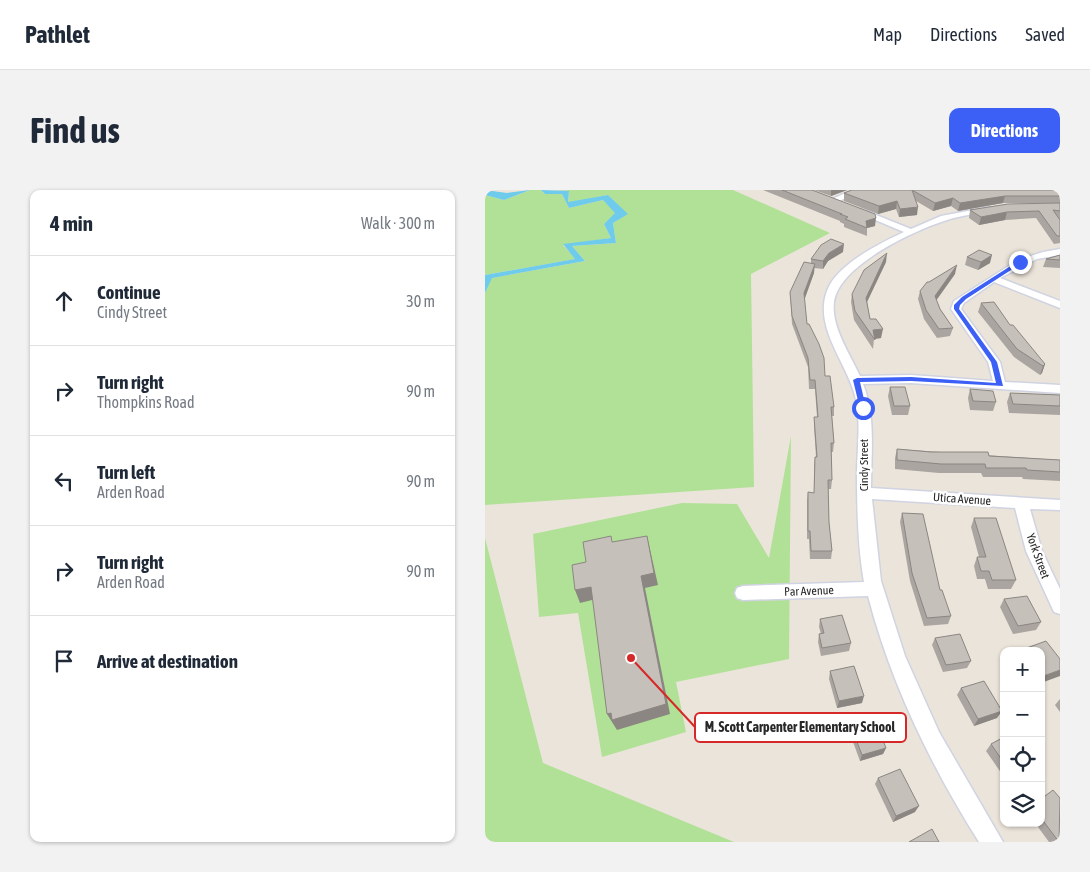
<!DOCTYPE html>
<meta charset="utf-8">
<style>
:root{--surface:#fff;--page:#f2f2f3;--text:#1f2937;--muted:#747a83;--line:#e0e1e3;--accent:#3c60f6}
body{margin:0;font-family:"Asap Condensed",sans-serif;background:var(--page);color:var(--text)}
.controls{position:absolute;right:15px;bottom:15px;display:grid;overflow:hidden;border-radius:10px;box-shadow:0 1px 4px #0004}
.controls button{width:45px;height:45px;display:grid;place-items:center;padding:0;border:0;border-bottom:1px solid var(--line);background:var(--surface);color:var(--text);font:25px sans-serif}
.stop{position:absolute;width:15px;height:15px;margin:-11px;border:4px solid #3c60f6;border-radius:50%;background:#fff}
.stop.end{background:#3c60f6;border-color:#fff;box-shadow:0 1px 5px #0008}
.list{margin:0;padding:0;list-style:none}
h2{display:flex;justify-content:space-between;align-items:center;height:65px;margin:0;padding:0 20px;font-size:21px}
h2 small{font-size:16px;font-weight:400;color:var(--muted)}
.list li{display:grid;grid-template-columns:32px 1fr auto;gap:15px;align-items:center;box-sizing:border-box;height:90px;padding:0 20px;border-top:1px solid var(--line)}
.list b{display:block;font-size:19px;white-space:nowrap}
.list p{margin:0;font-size:16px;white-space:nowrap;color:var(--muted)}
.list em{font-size:16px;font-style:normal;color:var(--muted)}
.icon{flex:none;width:28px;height:28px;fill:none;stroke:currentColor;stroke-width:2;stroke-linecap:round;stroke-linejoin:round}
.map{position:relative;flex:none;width:575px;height:652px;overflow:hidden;border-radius:10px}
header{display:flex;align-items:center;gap:30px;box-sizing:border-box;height:70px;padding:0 25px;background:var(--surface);border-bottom:1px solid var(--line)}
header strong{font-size:24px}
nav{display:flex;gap:28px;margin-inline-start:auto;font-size:18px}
.intro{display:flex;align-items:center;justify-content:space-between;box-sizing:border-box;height:120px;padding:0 30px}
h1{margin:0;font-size:35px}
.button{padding:12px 22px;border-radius:10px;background:var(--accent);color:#fff;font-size:18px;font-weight:700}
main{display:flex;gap:30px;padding:0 30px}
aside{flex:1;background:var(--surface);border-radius:10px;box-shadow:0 1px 4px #0004}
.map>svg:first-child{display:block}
.green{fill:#b1e197}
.water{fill:#6ecbec}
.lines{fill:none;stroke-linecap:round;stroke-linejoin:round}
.street-casing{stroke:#d0d3e1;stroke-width:3}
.street{fill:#fff;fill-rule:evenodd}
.wall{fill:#aaa5a0}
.shaded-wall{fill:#8b8682}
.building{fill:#c6c0ba;stroke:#8b8682}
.route{fill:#3c60f6}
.labels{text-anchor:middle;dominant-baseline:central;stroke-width:5;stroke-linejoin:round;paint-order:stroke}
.street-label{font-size:12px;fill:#282828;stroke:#fff}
.leader{fill:none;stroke:#d62828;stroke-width:2}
.callout-dot{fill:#d62828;stroke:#fff;stroke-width:2}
.callout{fill:#fff;stroke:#d62828;stroke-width:2}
.callout-label{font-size:14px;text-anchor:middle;font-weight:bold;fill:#282828}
</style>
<header>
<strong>Pathlet</strong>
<nav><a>Map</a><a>Directions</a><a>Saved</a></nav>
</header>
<div class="intro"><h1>Find us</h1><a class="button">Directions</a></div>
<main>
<aside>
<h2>4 min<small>Walk · 300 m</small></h2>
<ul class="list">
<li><svg class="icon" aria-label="ahead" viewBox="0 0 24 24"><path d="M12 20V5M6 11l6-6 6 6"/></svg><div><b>Continue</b><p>Cindy Street</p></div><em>30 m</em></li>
<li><svg class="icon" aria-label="right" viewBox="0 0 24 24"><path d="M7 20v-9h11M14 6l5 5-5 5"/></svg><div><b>Turn right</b><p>Thompkins Road</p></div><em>90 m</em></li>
<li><svg class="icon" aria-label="left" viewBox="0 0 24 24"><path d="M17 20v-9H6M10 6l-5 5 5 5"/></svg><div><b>Turn left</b><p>Arden Road</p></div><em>90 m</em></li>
<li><svg class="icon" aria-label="right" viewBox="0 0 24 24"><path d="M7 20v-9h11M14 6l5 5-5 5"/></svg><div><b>Turn right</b><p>Arden Road</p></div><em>90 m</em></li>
<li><svg class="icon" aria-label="arrive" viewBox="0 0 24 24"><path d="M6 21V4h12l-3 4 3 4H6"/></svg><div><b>Arrive at destination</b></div></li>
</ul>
</aside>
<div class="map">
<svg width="575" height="652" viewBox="0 0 575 652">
<rect width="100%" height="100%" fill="#ebe4da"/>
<g class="green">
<polygon points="45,0 56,0 60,4 77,4 84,18 118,10 131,23 119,34 126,48 78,55 91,69 0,85 0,5 19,10"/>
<polygon points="70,0 248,0 345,43 266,84 269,297 0,315 0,103 6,88 100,71 87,56 131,53 128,33 142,24 123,5 83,13 84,1"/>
<polygon points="306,246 304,469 191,492 201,542 117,567 93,423 54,427 48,344 197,313 252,314 284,368"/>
<polygon points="0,348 58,573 249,652 0,652"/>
</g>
<g class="water">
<polygon points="0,0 22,3 45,0 19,10 0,5"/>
<polygon points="56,0 84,1 83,12 123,5 143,24 128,33 131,53 87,56 100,71 7,88 0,103 0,85 90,69 78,54 126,48 119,34 130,23 118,10 84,18 77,4 60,4"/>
</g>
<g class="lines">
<g class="street-casing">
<g id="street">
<polygon points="367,0 378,0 350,13 343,11"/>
<path d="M504,17L508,19L507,21C492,24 477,25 462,30C430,40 354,75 349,112C346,137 365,164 375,186L426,185L508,191L503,172L466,119L469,111L533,70L558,62L575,59V65L552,69L515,88L575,111V118L509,92L479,113L476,119L515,172L520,192L575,195V203L426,193L378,194C391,226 386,264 386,298L575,310V320L545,319L557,361L575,399V424L569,422L541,361L530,318L387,309L396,391L420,466L454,542L518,652H494C446,576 406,494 383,406L258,410L252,408L250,403L252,398L258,396L379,392C373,358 372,321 372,286C372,261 376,234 371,210C364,175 328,139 342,101C351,75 395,53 419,42L369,21L376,19L426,39L456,26Z"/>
</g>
</g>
<use href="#street" class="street"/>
</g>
<g class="wall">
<polygon points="278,0 327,0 390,36 382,38 382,46 359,37 359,34 355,32 355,31"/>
<polygon points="329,0 362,0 346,6"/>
<polygon points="367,0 575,0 575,13 518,13 473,21 466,16 448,21 431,11 432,25 414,27 411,19 393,24 359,11 359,3"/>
<polygon points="575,13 575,29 574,29 575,30 575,53 569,54 551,28 520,30 494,35 484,28 485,20"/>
<polygon points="358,62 343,71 338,79 329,78 329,83 319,109 322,134 340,186 349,217 349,226 347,226 349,253 348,262 346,262 347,290 346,299 343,299 344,332 347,361 346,369 325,369 324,349 322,349 322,311 323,302 329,303 329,276 330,267 331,267 329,236 329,227 332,227 330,199 324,199 323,177 307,134 305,102 326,74 326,69"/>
<polygon points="575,65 575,78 558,77 561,69"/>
<polygon points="482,67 505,73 493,80 480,75"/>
<polygon points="401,72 382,112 385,129 396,148 389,149 388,159 369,130 366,112 367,104"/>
<polygon points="470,84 451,110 455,119 468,138 465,146 452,148 439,129 433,109 435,101 444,92"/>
<polygon points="496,113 560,174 557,183 555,185 529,167 493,122"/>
<polygon points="405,197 425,216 423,225 407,225 403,206"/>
<polygon points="485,199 511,212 508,221 485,220 483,208"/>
<polygon points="525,203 575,205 575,225 524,223 522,212"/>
<polygon points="412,259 575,270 575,291 538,289 537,287 498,287 496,283 454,283 410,279 410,268"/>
<polygon points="417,323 455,400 466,426 463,434 439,436 425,391 415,332"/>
<polygon points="489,328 531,390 526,399 503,399 500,389 492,389 489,376 492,367 494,367 486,337"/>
<polygon points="519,409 556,432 551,440 528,444 515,417"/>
<polygon points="335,429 366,453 364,461 336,466 333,452 334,444 336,444 334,437"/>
<polygon points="450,448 486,471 482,478 458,482 447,455"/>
<polygon points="345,481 377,513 352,518 344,489"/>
<polygon points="476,498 512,528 489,536 472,505"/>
<polygon points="575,509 575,522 570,515"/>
<polygon points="365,534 401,558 398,564 375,571 364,541"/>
<polygon points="519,547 519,587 501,561 506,554"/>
<polygon points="393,588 430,622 408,632 390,594"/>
<polygon points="556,609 574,652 564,652 550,633 556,633"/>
</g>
<g class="shaded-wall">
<polygon points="346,0 362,0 346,6"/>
<polygon points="520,6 518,13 473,21 475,13"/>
<polygon points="468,8 466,16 448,21 450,13"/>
<polygon points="412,11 411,19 393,24 394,16"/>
<polygon points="433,17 432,25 414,27 415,19"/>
<polygon points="522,22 520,30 494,35 496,27"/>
<polygon points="391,28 390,36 382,38 381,31"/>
<polygon points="359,54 358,62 343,71 338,79 338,71 344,63"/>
<polygon points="402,63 401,72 380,116 381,108"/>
<polygon points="507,65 505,73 493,80 496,72"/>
<polygon points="330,74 329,83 319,111 319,103"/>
<polygon points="472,75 470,84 448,115 450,106"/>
<polygon points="398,139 396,148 389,149 388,140"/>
<polygon points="560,174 557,183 555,185 558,176"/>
<polygon points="162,346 173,395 160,398 185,524 132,540 122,524 156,386"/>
<polygon points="106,397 111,409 95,413 90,400"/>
<polygon points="575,480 575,486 556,493 556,487"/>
<polygon points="379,506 377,513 352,518 354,511"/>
<polygon points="517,521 512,528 489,536 493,529"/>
<polygon points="401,558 398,564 375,571 377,565"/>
<polygon points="434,616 430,622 408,632 411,626"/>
</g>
<g class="building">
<polygon points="297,0 327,0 390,24 391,28 381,31 382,38 360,29 363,27 355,24 357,24"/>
<polygon points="367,0 575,0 575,6 520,6 475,13 468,8 450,13 427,0 433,17 415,19 412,11 394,16 359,3"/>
<polygon points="575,13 575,21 568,20 575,30 575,46 572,46 554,21 522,22 496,27 485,20 523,14"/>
<polygon points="346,49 359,54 344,63 338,71 326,69 336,55"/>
<polygon points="494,60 507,65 496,72 482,67"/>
<polygon points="402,63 381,108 385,129 391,129 398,139 388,140 390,150 370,121 367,104 379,80"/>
<polygon points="575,65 575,70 561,69"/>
<polygon points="319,72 330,74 319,103 322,134 324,134 334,154 339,168 340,186 345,186 349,217 346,217 349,253 346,253 347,290 343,290 344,332 347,361 326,361 325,341 323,341 323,302 329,303 330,267 332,267 329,227 333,227 330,190 325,190 323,168 307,126 305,102"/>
<polygon points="472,75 450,106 455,119 468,138 454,139 441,120 435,101 442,92 444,92"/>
<polygon points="509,112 525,135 528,135 560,174 558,176 532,159 496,113"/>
<polygon points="405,197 420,197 425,216 409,216"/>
<polygon points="485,199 508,201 511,212 488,211"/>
<polygon points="525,203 575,205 575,216 528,214"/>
<polygon points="412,259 446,262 503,262 504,266 575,270 575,282 542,280 541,278 501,278 500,274 456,274 412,270"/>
<polygon points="417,323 438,324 455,400 457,400 466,426 442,428 427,383"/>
<polygon points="489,328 511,328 531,390 507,390 504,381 496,381 492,367 501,367"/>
<polygon points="126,346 127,352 162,346 169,383 156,386 181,514 127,530 126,523 122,524 106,397 90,400 87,375 101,372 98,352"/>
<polygon points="542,406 556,432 533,436 519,409"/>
<polygon points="357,425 366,453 337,458 334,444 339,443 335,429"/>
<polygon points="475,444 486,471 461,475 450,448"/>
<polygon points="561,451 575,469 575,480 556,487 556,461 537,461 536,460"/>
<polygon points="369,476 379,506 354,511 345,481"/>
<polygon points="499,491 517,521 493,529 476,498"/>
<polygon points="389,528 401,558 377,565 365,534"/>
<polygon points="519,547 519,573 506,554"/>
<polygon points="415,579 434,616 411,626 393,588"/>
<polygon points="568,600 575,608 574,652 556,628 556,609"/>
<polygon points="447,639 454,652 424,652"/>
</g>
<polygon class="route" points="535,70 537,73 481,109 475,115 474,119 512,172 518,196 426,191 375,192 381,218 375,219 368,190 372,188 426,187 511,193 506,172 469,119 469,115 477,107"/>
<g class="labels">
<g class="street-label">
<text transform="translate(379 275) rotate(-90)">Cindy Street</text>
<text transform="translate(477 309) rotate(4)">Utica Avenue</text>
<text transform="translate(553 366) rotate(70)">York Street</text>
<text transform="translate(324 401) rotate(-2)">Par Avenue</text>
</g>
</g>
<path class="leader" d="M146 468L210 537"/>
<circle class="callout-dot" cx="146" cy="468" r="5"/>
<rect class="callout" x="210" y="523" width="211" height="29" rx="5"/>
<g class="callout-label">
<text x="315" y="542">M. Scott Carpenter Elementary School</text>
</g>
</svg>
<div class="controls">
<button>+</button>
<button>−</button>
<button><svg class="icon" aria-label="locate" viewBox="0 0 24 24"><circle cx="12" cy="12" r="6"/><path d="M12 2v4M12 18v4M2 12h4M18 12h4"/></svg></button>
<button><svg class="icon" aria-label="layers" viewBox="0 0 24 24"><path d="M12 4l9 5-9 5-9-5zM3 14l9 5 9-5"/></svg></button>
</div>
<div class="stop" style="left:378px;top:218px"></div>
<div class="stop end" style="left:535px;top:72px"></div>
</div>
</main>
